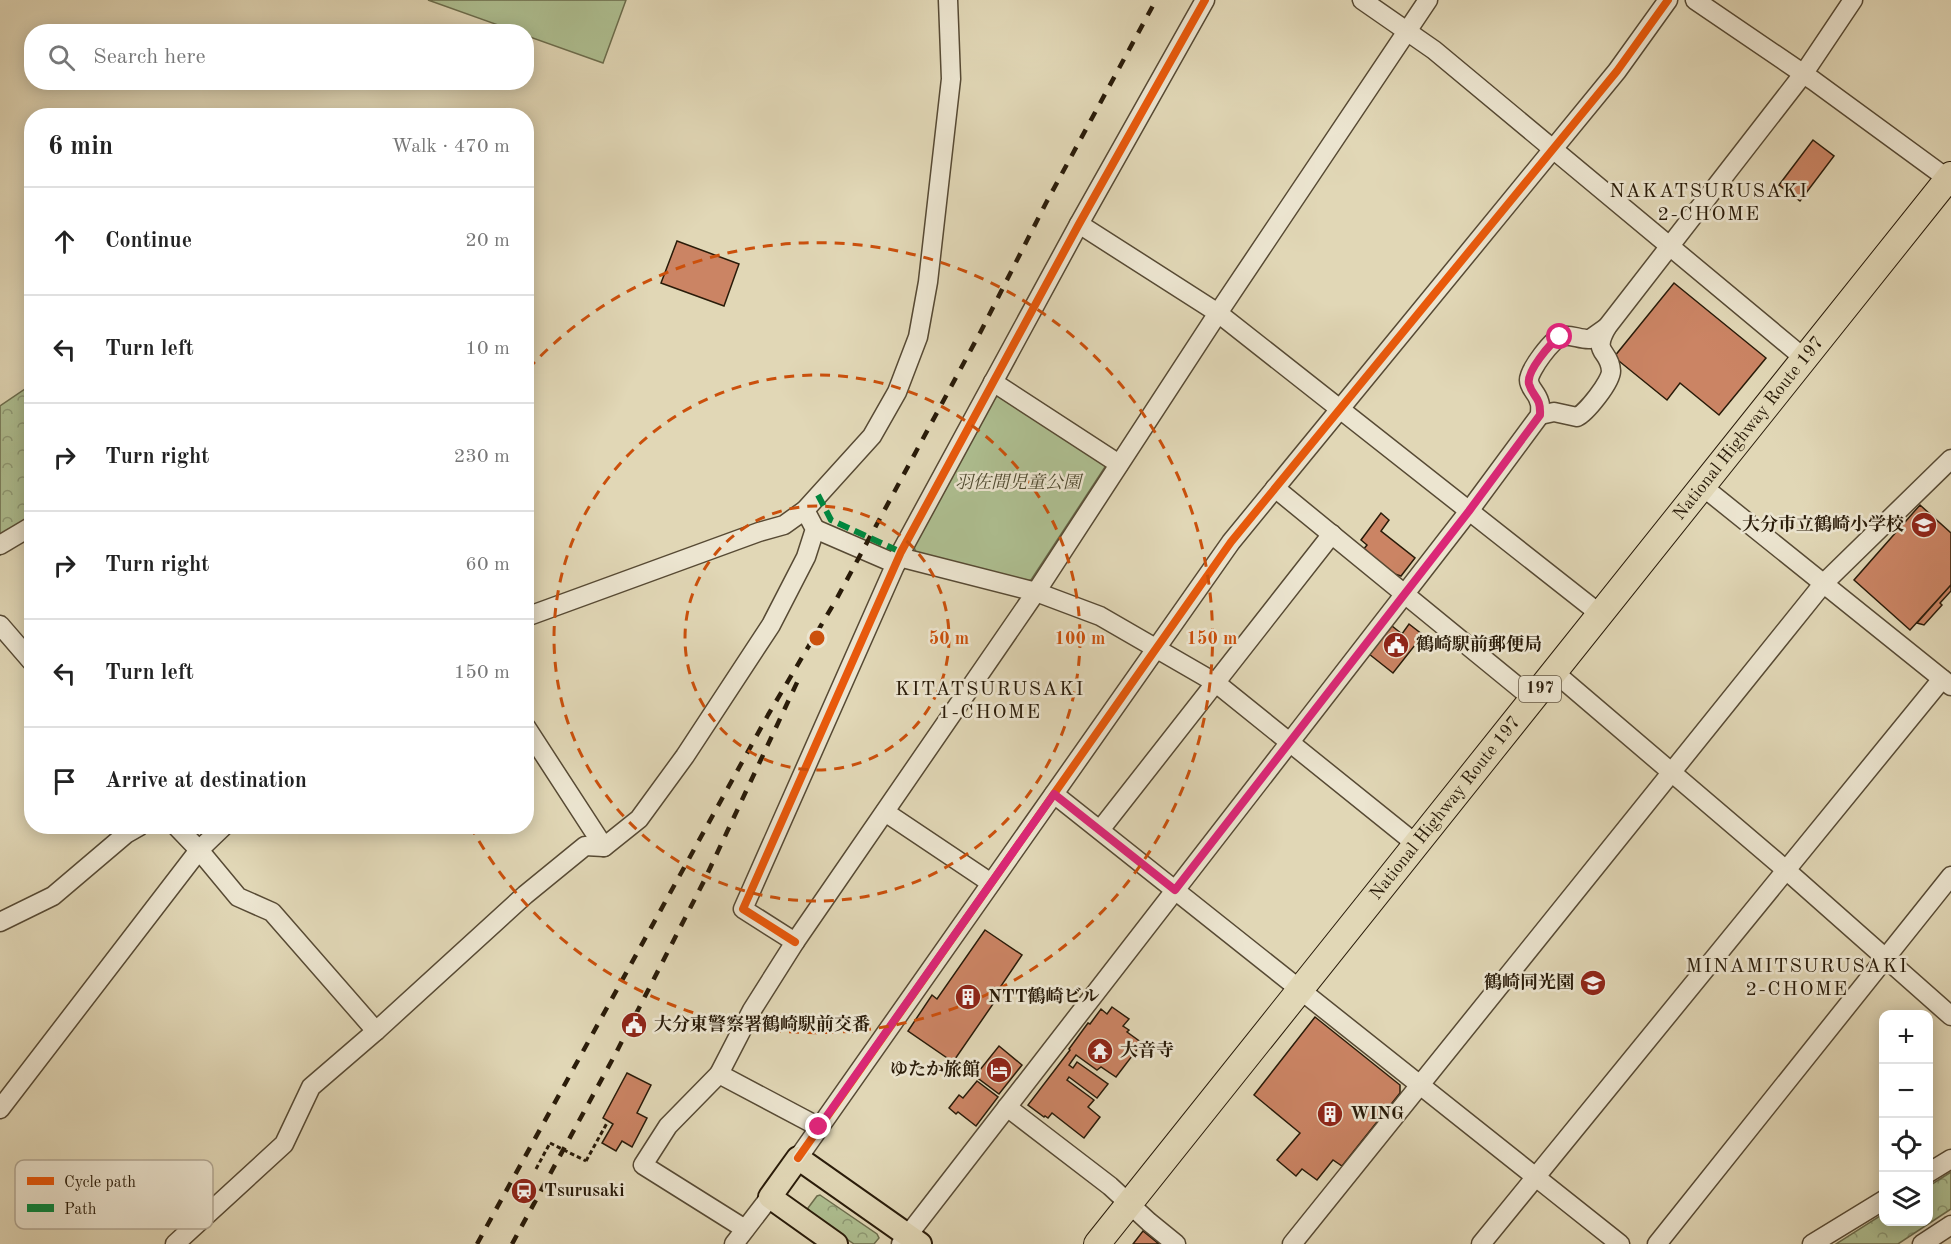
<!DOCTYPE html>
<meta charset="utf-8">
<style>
:root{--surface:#fff;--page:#f6f6f6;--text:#222;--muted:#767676;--line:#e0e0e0}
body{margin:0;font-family:"Old Standard TT","Noto Serif JP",serif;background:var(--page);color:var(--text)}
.controls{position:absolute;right:18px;bottom:18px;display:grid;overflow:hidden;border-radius:12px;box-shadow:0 3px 15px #0003}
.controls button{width:54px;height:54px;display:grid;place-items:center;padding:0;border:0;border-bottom:2px solid var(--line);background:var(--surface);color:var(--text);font:30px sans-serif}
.stop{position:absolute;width:18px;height:18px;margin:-14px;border:4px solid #db2777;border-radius:50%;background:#fff}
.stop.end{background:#db2777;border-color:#fff;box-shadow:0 2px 6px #0008}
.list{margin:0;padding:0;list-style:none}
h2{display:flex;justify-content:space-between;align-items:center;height:78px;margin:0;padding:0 24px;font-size:26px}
h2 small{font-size:20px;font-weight:400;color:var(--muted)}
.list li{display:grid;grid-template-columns:39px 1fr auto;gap:18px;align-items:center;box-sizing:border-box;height:108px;padding:0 24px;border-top:2px solid var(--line)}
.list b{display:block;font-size:22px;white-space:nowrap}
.list em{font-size:20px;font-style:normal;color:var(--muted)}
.icon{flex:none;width:33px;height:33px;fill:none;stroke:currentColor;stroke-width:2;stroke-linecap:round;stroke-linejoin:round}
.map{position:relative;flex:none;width:1951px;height:1244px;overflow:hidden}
.search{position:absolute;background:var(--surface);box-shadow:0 3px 15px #0003;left:24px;top:24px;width:510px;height:66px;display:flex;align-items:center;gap:15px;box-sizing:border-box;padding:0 21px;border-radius:24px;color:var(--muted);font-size:22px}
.panel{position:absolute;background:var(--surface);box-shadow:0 3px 15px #0003;left:24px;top:108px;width:510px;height:726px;border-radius:24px}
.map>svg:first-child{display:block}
.forest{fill:url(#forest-crowns);stroke:#6c6d4d;stroke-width:1.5}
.green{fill:#aebf91;stroke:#6c6d4d;stroke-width:1.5}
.building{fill:#cb8464;stroke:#291b09;stroke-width:1.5}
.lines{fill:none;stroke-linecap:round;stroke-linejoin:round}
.minor-casing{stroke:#574a34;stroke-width:21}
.major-casing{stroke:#291b09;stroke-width:26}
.highway-casing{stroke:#291b09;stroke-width:28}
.path{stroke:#291b09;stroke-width:3;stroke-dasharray:4.5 3;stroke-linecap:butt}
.minor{stroke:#ece5d0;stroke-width:18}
.major{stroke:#e1d7b6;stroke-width:22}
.highway{stroke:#e1d7b6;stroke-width:26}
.rail{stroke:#291b09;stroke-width:4.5;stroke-dasharray:10 10;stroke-linecap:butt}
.path-bridge{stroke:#291b09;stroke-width:3;stroke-dasharray:4.5 3;stroke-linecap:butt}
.quiet{stroke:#00873e;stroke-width:6;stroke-dasharray:12 6;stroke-linecap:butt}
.cycleway-casing{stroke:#ece5d0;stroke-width:11}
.cycleway{stroke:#e8590c;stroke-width:8}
.route{stroke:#db2777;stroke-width:8}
.ring{fill:none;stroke:#cb500c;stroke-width:3;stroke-dasharray:10 8}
.labels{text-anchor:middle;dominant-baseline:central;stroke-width:5;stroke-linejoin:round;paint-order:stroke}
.shield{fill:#ece5d0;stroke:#645845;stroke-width:1.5}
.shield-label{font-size:16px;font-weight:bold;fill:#291b09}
.street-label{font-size:18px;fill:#291b09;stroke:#ece5d0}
.park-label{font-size:18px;font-style:italic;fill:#514c32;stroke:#ece5d0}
.poi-label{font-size:18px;font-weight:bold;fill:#291b09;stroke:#ece5d0;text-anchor:start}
.neighbourhood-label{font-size:20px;letter-spacing:1.5px;fill:#291b09;stroke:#ece5d0}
.key{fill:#ece5d0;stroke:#b2a894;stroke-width:1.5}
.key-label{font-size:16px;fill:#291b09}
.centre{fill:#cb500c;stroke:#ece5d0;stroke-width:3}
.ring-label{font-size:18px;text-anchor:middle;font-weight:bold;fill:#cb500c;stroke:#ece5d0;stroke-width:5;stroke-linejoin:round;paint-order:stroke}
</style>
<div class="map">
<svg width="1951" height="1244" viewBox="0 0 1951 1244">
<defs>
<pattern id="forest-crowns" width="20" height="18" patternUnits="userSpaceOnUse" patternTransform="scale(1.5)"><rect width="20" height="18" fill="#aebf91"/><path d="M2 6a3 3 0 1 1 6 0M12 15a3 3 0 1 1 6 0" fill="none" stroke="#8e9a75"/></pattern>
</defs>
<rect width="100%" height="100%" fill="#e1d7b6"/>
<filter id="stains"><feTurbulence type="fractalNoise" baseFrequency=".00333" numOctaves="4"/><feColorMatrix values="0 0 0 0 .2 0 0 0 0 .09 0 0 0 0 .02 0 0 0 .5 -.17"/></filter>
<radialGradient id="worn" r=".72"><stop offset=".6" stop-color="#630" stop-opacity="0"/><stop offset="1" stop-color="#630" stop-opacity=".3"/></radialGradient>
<g class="forest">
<polygon points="31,385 31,535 0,555 0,406"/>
<polygon points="1951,1172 1951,1209 1898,1244 1836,1244 1883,1214 1884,1222 1928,1222 1929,1186"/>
<polygon points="820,1195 877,1234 879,1238 874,1244 854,1244 809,1213 808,1208 817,1196"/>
</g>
<g class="green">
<polygon points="428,0 626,0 603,63 527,36 526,32 515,31"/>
<polygon points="1002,391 1103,458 1105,467 1031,580 1024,582 916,552 913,545 993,393"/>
</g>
<g class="building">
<polygon points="1813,140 1834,156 1800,201 1779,185"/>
<polygon points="677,241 739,264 724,306 661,283"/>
<polygon points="1674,283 1766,358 1719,415 1680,383 1667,400 1614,357"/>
<polygon points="1920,505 1951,533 1951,585 1910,630 1854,580"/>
<polygon points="1381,513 1389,520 1381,531 1415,558 1401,576 1395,574 1393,576 1363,550 1367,545 1361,540"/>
<polygon points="1951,585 1951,591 1940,603 1942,605 1924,625 1917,623"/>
<polygon points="1409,624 1423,635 1393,673 1369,654 1392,626 1402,634"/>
<polygon points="985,930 1022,955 1001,986 1004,988 953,1062 908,1031 932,995 937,999"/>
<polygon points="1112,1007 1129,1019 1123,1026 1129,1030 1127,1032 1142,1043 1116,1077 1101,1067 1097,1070 1076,1055 1069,1065 1073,1068 1077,1062 1108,1084 1097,1098 1069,1077 1067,1080 1094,1100 1088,1107 1100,1117 1084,1138 1052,1113 1048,1118 1045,1116 1044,1117 1028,1105 1070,1050 1069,1049 1088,1023 1090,1024 1101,1009 1107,1014"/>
<polygon points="1315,1017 1400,1085 1400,1093 1342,1166 1333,1160 1317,1180 1302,1169 1296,1176 1277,1160 1300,1133 1254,1095"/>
<polygon points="999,1046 1022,1065 999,1094 975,1076"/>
<polygon points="627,1073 651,1085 637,1113 647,1118 632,1147 622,1141 616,1151 602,1143 613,1124 603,1118"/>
<polygon points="977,1081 998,1097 976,1126 958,1112 956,1114 949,1108 959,1095 963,1098"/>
<polygon points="1143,1231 1159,1244 1133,1244"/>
</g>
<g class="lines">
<g class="minor-casing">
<g id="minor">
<polyline points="1362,0 1434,50 1804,358"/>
<polyline points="1695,0 1814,81 1948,179"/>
<polyline points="1079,224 1218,313 1600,614"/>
<polyline points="993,382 1119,464"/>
<path d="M1540,415L1554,412L1577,417C1586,413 1611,382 1611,371C1610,349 1591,355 1607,327L1804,73L1853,0"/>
<polyline points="1702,486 1951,686"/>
<polyline points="1275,488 1533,699"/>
<polyline points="815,529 896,564"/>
<polyline points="0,545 32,526"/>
<polyline points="899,557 1036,592 1100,616 1216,683 1416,844"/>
<polyline points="526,617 759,532 784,525 805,510 872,436 897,392 918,337 928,282 951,79 948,0"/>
<polyline points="0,625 32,662"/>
<polyline points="1554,672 1786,870 1951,1016"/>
<polyline points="526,727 604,847"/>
<polyline points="1054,794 1620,1244"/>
<polyline points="885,812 991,883"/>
<polyline points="176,826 199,850 238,897 272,912 376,1031"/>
<polyline points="1100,830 1332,534"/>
<polyline points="0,922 53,896 126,834 140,826"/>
<polyline points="795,942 743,909 901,552 1079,224 1205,0"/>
<polyline points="719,1074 752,1010 795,942 1036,592 1218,313 1428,0"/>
<polyline points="1007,1107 1110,1186 1149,1222 1176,1244"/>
<polyline points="0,1109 199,850 224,826"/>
<polyline points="798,1158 1231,542 1617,71 1668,0"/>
<polyline points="1928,1173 1951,1159"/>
<polyline points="745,1229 643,1165 668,1126 719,1074 819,1127"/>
<polyline points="175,1244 284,1144 311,1087 376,1031 525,895 585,846 604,847 639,819 685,756 771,625 806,557 815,529 805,510"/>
<polyline points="734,1244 770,1197"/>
<path d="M901,1244L1469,511L1540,415C1540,410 1541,405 1539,401C1537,393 1529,388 1529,380C1529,370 1553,338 1562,336C1571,334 1581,340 1590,339L1607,327"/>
<polyline points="1292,1244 1823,584 1951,459"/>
<polyline points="1481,1244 1942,679"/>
<polyline points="1657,1244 1951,876"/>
<polyline points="1812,1244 1884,1200"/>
<polyline points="1922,1244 1951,1225"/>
</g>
</g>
<g class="major-casing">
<polyline id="major" points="836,1244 770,1197 798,1158 920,1244"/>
</g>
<g class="highway-casing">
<g id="highway">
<path id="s1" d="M1097,1244L1951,175"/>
</g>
</g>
<g class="path">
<polyline points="586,1161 607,1123"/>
<polyline points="536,1169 550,1143"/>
</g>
<use href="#minor" class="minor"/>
<use href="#major" class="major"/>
<use href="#highway" class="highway"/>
<g class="rail">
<polyline points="477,1244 768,715 836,600 981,331 1046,203 1156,0"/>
<polyline points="512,1244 617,1051 704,881 801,674"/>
</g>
<polyline class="path-bridge" points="550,1143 586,1161"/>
<polyline class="quiet" points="818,495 831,520 901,552"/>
<g class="cycleway-casing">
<g id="cycleway">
<polyline points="795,942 743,909 901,552 1079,224 1205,0"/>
<polyline points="798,1158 1231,542 1617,71 1668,0"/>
</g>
</g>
<use href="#cycleway" class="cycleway"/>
</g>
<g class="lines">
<path class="route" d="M819,1127L1054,794L1175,890L1469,511L1540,415C1541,396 1533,398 1529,384C1526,372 1550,343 1560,337"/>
</g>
<g class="ring">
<circle cx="817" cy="638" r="132"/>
<circle cx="817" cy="638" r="263"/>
<path d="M528 369A395 395 0 1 1 472 829"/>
</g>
<defs>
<g id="school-disc" transform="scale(1.35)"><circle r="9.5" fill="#8f2418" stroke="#ece5d0"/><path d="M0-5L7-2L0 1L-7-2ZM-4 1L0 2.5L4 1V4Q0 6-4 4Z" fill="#fff"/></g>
<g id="civic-disc" transform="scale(1.35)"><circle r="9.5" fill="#8f2418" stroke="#ece5d0"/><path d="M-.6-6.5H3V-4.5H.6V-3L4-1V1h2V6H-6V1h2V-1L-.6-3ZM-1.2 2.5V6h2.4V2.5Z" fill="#fff"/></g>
<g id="building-disc" transform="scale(1.35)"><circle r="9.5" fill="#8f2418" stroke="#ece5d0"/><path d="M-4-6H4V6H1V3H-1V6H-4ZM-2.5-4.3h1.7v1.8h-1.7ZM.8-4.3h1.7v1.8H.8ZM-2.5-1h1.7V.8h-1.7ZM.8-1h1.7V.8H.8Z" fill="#fff"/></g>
<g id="temple-disc" transform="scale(1.35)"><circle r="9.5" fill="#8f2418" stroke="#ece5d0"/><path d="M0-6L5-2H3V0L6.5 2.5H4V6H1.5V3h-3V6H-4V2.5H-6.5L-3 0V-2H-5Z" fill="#fff"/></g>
<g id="hotel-disc" transform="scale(1.35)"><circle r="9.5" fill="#8f2418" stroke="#ece5d0"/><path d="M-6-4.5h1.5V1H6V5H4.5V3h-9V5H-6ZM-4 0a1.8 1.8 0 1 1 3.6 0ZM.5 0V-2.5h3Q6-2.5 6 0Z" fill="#fff"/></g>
<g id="station-disc" transform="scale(1.35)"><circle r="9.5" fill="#8f2418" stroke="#ece5d0"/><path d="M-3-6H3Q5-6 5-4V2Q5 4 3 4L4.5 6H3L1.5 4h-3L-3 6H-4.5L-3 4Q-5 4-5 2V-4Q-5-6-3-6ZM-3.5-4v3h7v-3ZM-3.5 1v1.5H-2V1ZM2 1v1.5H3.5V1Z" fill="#fff"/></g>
</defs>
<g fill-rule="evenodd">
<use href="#school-disc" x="1924" y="525"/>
<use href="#civic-disc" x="1396" y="645"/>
<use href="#school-disc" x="1593" y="983"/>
<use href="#building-disc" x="968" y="997"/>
<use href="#civic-disc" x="634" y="1025"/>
<use href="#temple-disc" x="1100" y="1051"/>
<use href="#hotel-disc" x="999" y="1070"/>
<use href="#building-disc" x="1330" y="1114"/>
<use href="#station-disc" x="524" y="1191"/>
</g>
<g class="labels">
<rect class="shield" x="1519" y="676" width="42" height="26" rx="4.5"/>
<g class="shield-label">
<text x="1540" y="689">197</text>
</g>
<g class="street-label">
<text stroke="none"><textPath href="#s1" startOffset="1044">National Highway Route 197</textPath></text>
<text stroke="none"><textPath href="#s1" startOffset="558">National Highway Route 197</textPath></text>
</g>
<g class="park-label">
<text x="1018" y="483">羽佐間児童公園</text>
</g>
<g class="poi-label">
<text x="1904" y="525" text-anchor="end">大分市立鶴崎小学校</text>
<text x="1416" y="645">鶴崎駅前郵便局</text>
<text x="1574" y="983" text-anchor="end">鶴崎同光園</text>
<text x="988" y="997">NTT鶴崎ビル</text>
<text x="654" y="1025">大分東警察署鶴崎駅前交番</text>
<text x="1120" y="1051">大音寺</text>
<text x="980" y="1070" text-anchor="end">ゆたか旅館</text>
<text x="1350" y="1114">WING</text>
<text x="544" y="1191">Tsurusaki</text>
</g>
<g class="neighbourhood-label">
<text x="1709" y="192">NAKATSURUSAKI<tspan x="1709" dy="23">2-CHOME</tspan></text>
<text x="990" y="690">KITATSURUSAKI<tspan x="990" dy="23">1-CHOME</tspan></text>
<text x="1797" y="967">MINAMITSURUSAKI<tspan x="1797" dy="23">2-CHOME</tspan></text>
</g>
</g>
<rect x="15" y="1160" width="198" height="69" rx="9" class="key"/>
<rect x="27" y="1177" width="27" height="8" fill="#e8590c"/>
<rect x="27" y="1204" width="27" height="8" fill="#00873e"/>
<g class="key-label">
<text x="64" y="1187">Cycle path</text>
<text x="64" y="1214">Path</text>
</g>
<circle cx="817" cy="638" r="9" class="centre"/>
<g class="ring-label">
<text x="949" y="644">50 m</text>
<text x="1080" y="644">100 m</text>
<text x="1212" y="644">150 m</text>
</g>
<rect width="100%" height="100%" filter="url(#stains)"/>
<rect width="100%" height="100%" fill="url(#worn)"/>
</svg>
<div class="controls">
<button>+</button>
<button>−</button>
<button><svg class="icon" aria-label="locate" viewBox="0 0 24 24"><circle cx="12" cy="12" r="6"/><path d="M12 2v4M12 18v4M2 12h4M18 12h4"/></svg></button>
<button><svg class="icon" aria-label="layers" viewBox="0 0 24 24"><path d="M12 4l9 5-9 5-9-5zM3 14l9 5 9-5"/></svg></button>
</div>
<div class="stop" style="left:1560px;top:337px"></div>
<div class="stop end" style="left:819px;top:1127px"></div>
<div class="search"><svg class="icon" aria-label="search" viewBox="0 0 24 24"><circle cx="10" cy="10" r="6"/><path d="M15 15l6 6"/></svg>Search here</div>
<section class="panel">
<h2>6 min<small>Walk · 470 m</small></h2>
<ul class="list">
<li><svg class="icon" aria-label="ahead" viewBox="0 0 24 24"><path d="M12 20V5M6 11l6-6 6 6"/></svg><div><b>Continue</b></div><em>20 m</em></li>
<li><svg class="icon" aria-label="left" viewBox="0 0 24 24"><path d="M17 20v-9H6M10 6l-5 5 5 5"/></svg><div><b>Turn left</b></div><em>10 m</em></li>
<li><svg class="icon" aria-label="right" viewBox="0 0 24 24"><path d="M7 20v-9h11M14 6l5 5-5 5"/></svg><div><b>Turn right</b></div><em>230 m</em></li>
<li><svg class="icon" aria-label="right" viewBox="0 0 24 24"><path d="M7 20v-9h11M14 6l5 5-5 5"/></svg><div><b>Turn right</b></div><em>60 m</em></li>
<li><svg class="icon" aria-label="left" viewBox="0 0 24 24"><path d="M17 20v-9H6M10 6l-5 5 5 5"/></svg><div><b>Turn left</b></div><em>150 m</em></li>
<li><svg class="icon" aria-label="arrive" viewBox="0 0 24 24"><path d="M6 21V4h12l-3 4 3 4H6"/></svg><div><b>Arrive at destination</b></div></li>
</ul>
</section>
</div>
